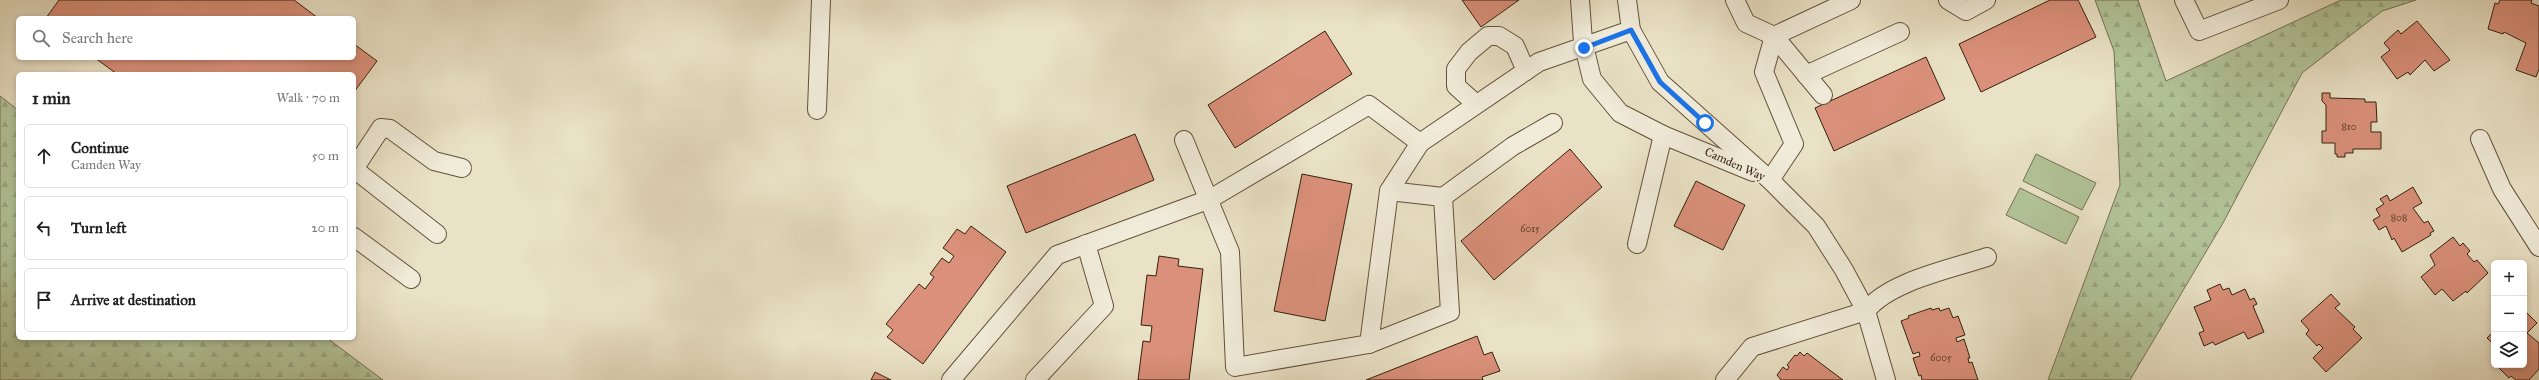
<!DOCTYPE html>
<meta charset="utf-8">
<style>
:root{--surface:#fff;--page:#f6f6f6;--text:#222;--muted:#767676;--line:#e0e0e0}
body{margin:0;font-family:"IM FELL Great Primer",serif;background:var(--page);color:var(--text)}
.controls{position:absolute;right:12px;bottom:12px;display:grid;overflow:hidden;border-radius:6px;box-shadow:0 2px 6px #0003}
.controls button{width:36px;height:36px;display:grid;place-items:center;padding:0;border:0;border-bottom:1px solid var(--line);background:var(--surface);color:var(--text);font:20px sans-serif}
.stop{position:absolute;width:12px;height:12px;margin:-9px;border:3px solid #1a73e8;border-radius:50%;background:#fff}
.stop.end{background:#1a73e8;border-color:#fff;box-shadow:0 1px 4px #0008}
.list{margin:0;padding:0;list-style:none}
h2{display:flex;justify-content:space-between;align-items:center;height:52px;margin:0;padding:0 16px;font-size:17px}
h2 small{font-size:13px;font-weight:400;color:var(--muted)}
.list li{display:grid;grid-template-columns:26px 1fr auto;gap:12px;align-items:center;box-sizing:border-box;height:64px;margin:0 8px 8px;padding:0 8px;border:1px solid var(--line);border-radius:6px}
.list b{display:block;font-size:15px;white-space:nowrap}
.list p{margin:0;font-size:13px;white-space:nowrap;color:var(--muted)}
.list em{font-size:13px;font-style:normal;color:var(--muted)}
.icon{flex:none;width:22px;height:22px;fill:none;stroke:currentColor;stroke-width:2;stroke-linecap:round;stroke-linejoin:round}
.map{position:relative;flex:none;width:2539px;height:380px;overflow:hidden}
.search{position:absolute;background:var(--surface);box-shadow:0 2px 6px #0003;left:16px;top:16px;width:340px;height:44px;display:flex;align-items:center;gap:10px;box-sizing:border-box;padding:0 14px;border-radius:6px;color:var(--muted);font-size:15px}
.panel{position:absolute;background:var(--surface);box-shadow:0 2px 6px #0003;left:16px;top:72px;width:340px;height:268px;border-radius:6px}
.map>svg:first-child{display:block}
.grass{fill:#b2c499;stroke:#747253}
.forest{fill:url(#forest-firs);stroke:#747253}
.building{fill:#da907a;stroke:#35210d}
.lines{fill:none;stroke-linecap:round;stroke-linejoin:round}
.minor-casing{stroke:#62513b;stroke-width:20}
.minor{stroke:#f1ecda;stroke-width:18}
.route{stroke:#1a73e8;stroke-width:5}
.labels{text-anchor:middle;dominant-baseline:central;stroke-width:4;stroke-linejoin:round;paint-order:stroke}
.number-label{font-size:10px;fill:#5e3d28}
.street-label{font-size:12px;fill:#35210d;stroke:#f1ecda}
</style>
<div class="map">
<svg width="2539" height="380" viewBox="0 0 2539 380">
<defs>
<pattern id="forest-firs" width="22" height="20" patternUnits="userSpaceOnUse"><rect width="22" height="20" fill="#b2c499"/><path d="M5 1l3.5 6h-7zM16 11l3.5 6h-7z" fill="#9aa883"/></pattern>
</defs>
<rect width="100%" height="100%" fill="#eae2c6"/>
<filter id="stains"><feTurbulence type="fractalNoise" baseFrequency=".005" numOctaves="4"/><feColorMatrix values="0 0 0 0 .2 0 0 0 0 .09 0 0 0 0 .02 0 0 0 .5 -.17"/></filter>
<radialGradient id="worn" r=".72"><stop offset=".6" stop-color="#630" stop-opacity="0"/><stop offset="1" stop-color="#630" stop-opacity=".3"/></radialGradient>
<g class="grass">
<polygon points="2036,154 2096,183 2082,210 2023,181"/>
<polygon points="2020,188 2079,217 2066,244 2006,215"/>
</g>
<g class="forest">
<polygon points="2095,0 2138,0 2166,81 2341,0 2416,0 2382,11 2302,73 2223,223 2130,380 2048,380 2120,185 2114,51"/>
<polygon points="0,96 18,110 18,338 327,338 383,380 0,380"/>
</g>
<g class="building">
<polygon points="59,0 294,0 318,18 46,18"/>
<polygon points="1462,0 1519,0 1481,27"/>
<polygon points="2050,0 2078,0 2096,37 1981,92 1959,44"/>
<polygon points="2500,0 2532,0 2531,3 2539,6 2539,69 2536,77 2516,70 2526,43 2504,32 2503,34 2488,29 2495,3 2498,4"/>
<polygon points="2417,21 2450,60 2434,71 2425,60 2410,75 2408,72 2397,79 2381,57 2390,50 2384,43 2398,30 2401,34"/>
<polygon points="1325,31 1352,74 1235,148 1208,105"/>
<polygon points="354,44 377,61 354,92 354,74 117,74 95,58 354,58"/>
<polygon points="1926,57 1945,99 1834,151 1815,108"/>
<polygon points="2322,93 2330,93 2330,98 2365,99 2365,102 2376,102 2377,122 2371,122 2371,132 2381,132 2381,149 2353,149 2353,153 2345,153 2345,157 2337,157 2337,154 2335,154 2335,143 2322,143 2322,131 2326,131 2326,105 2322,101"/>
<polygon points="1135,134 1154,180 1026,233 1007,186"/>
<polygon points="1570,149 1602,187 1494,280 1461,241"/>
<polygon points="1302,174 1352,184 1325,321 1274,311"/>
<polygon points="1696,181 1745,205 1723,250 1674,226"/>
<polygon points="2413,187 2422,203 2413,208 2424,223 2428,221 2434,231 2430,233 2431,235 2402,252 2394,238 2392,240 2386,226 2379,230 2373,220 2380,216 2376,209 2384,204 2380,199 2387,195 2390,201"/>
<polygon points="971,226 1006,252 923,364 887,337 893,330 886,324 919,284 925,289 934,277 930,274 942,258 949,263 954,256 943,248 957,229 965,234"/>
<polygon points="2453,237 2460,246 2463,243 2470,251 2467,254 2474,262 2477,260 2488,273 2467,293 2466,291 2453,301 2442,289 2435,295 2421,277 2435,265 2430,255"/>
<polygon points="1159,256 1179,259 1178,266 1203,269 1189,380 1138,380 1143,341 1150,342 1152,326 1141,325 1147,275 1156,276"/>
<polygon points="2220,284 2223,290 2229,288 2232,295 2245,289 2250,300 2254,298 2257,304 2253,306 2264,332 2248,339 2244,332 2215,345 2213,342 2204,346 2199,333 2204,331 2194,307 2211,300 2207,290"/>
<polygon points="2331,294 2340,304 2335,308 2355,327 2353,329 2362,338 2326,372 2313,358 2323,348 2319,344 2317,346 2306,334 2309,330 2301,321"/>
<polygon points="1931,308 1932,310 1939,308 1940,311 1949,308 1953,318 1958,316 1965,335 1956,338 1957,342 1964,339 1970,358 1968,358 1969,363 1972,362 1978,380 1922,380 1921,375 1919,376 1913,358 1920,356 1919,352 1913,354 1901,321 1909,318 1908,316"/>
<polygon points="2527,313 2537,323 2527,333 2539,343 2539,369 2529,380 2516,380 2511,376 2509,378 2496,365 2524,365 2524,315"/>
<polygon points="2494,331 2494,345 2487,338"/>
<polygon points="1477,336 1484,355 1492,352 1500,371 1482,377 1483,380 1366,380"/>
<polygon points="1800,352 1804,356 1807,353 1843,380 1781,380 1777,375 1783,367 1787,370 1789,367 1787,365 1795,355 1797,356"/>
<polygon points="875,372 891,380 871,380"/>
</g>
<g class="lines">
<g class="minor-casing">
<g id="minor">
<polyline points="1580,0 1583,42 1592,79 1620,113 1663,135 1753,172"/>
<polyline points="1627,0 1631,30 1660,82 1770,180 1816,226 1844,270 1866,311 1752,347 1725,380"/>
<polyline points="1735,0 1746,23 1774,36 1823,95"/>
<polyline points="1948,0 1966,11 1986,0"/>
<polyline points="2184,0 2199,31 2279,0"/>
<polyline points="1806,75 1900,32"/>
<polyline points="1476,104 1456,86 1456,69 1469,52 1488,36 1499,36 1515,46 1526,71"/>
<polyline points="817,110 821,0"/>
<polyline points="2480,139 2502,189 2539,247"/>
<polyline points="1184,140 1230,252 1235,367 1369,344 1389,191 1420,143"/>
<polyline points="354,169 381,128 390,129 434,161 462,168"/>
<polyline points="354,169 437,234"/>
<polyline points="1770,180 1794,144 1764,72 1774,36 1851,0"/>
<polyline points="1443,197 1513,146 1553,123"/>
<polyline points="354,237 411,279"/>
<polyline points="1637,244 1663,135"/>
<polyline points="1369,344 1450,312 1443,197 1389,191"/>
<polyline points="951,380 1057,255 1210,199 1369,105 1420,143 1539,62 1631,30"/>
<polyline points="1035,380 1104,306 1086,244"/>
<path d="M1886,380L1866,311C1889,281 1952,269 1987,257"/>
</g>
</g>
<use href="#minor" class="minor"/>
</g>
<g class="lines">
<polyline class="route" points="1584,48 1631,30 1660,82 1705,123"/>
</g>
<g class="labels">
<g class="number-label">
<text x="2349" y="127">810</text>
<text x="2399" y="218">808</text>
<text x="1530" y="229">6015</text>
<text x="1941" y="358">6005</text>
</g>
<g class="street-label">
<text transform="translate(1735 164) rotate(24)">Camden Way</text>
</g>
</g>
<rect width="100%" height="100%" filter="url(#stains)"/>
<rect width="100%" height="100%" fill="url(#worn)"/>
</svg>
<div class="controls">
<button>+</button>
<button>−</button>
<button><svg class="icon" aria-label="layers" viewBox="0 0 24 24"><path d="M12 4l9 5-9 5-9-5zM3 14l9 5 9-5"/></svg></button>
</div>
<div class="stop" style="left:1705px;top:123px"></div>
<div class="stop end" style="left:1584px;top:48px"></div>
<div class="search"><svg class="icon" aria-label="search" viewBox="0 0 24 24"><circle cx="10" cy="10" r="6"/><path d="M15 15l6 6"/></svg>Search here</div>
<section class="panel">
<h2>1 min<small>Walk · 70 m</small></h2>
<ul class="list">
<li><svg class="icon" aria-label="ahead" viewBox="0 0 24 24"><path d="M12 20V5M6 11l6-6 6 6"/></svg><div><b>Continue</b><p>Camden Way</p></div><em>50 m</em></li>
<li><svg class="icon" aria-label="left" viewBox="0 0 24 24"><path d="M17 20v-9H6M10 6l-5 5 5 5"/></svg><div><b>Turn left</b></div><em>20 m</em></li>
<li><svg class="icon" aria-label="arrive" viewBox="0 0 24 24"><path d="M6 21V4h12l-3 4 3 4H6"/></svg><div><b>Arrive at destination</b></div></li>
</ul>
</section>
</div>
